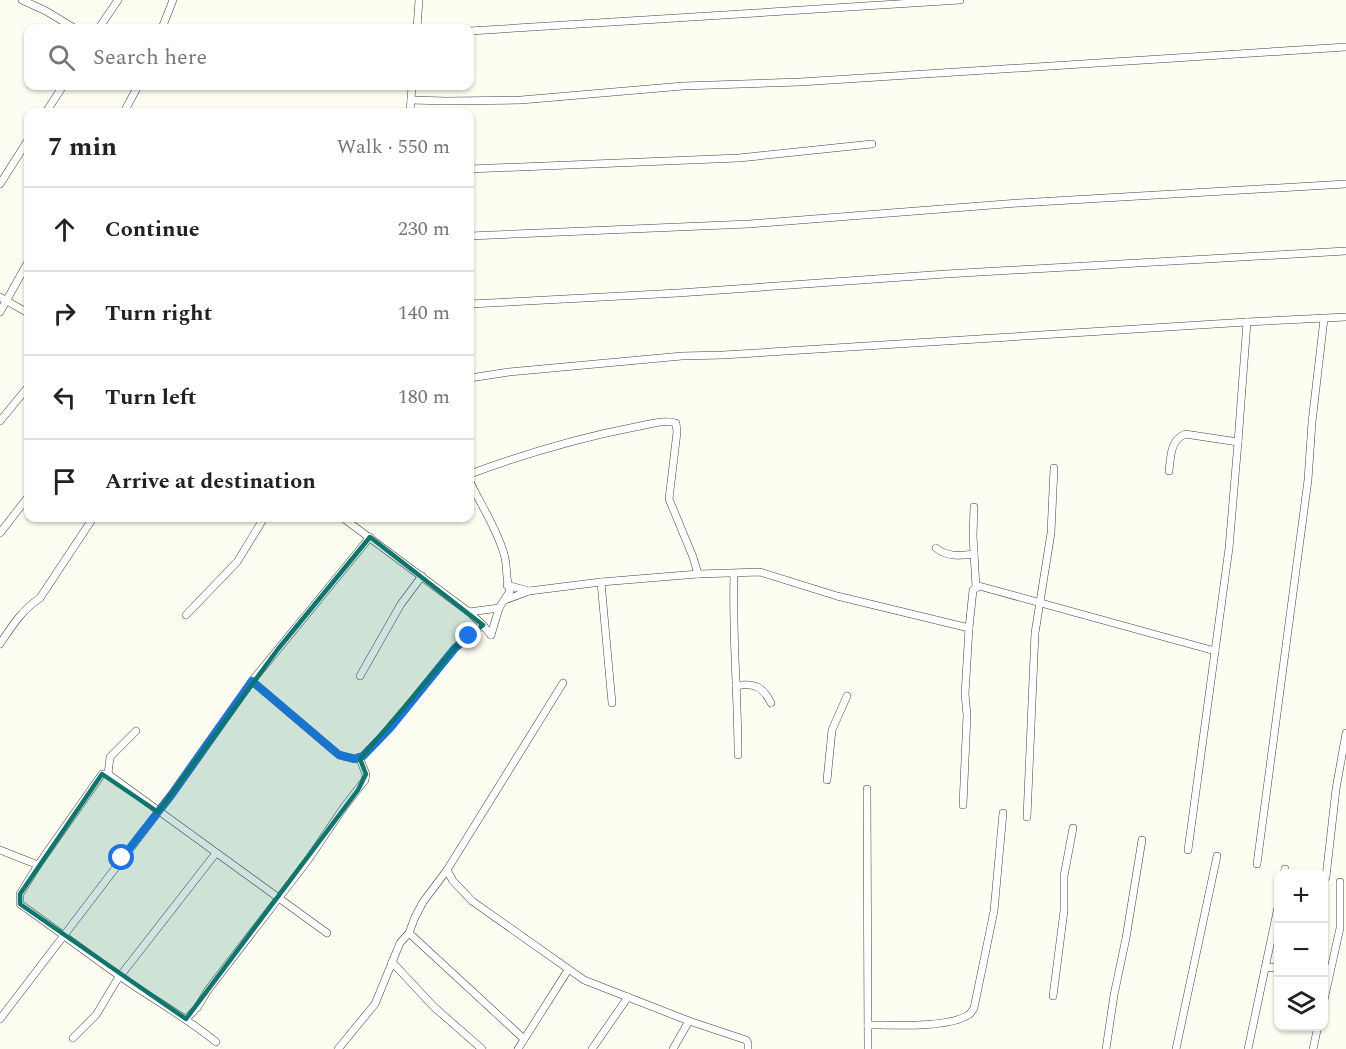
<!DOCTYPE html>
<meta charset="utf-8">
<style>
:root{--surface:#fff;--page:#f2f2f2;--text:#222;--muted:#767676;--line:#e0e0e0}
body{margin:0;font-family:Spectral,serif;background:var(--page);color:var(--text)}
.controls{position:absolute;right:18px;bottom:18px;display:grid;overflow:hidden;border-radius:12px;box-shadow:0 2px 4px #0004}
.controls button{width:54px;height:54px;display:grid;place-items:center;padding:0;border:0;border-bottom:2px solid var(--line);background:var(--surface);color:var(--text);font:30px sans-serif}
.stop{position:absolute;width:18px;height:18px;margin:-14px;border:4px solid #1a73e8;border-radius:50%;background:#fff}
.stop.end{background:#1a73e8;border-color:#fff;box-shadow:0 2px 6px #0008}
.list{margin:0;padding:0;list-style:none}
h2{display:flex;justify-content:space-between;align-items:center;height:78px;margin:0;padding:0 24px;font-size:26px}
h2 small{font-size:20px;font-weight:400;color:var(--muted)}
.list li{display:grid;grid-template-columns:39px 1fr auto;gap:18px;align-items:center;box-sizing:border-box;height:84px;padding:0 24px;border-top:2px solid var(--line)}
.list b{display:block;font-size:22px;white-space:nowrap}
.list em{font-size:20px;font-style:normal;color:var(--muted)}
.icon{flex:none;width:33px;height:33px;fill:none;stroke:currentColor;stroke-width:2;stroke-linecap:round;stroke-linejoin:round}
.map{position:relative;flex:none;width:1346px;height:1049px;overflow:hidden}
.search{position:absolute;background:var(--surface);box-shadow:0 2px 4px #0004;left:24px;top:24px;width:450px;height:66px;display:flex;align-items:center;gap:15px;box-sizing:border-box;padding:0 21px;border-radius:12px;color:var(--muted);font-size:22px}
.panel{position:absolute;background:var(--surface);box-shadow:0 2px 4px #0004;left:24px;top:108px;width:450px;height:414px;border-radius:12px}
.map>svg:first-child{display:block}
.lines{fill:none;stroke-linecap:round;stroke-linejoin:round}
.street-casing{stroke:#414141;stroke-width:8}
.street{stroke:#fff;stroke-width:7}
.route{stroke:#1a73e8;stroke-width:8}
.marked{fill:#0f766e;fill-opacity:0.2;stroke:#0f766e;stroke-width:4.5;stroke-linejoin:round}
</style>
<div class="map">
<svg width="1346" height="1049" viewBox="0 0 1346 1049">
<rect width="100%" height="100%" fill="#fefdf1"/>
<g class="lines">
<g class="street-casing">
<g id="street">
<polyline points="22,0 46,11 74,28"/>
<polyline points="99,28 118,0"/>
<polyline points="162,28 173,0"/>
<polyline points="417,28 419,0"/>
<polyline points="470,31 960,0"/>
<polyline points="411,100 446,101 521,100 683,86 800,82 1346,47"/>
<polyline points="46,112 63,86"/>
<polyline points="124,112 138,86"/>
<polyline points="410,112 412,86"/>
<polyline points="470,169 739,158 872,144"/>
<polyline points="0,184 28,140"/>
<polyline points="470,236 749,224 1019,203 1346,184"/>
<polyline points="0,297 28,313"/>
<polyline points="470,304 678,293 946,274 1346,251"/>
<polyline points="0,312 28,262"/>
<polyline points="470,378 509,372 682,356 723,355 1247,322 1346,317"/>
<polyline points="0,421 28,387"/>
<polyline points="1238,442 1247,322"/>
<path d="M1169,471C1171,456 1170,441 1185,434L1238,442L1229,548L1188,850"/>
<path d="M470,474C524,454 578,438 635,427C648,425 663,419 676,423L677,432L669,499L693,557L698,574"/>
<path d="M470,482C481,505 497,529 504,554C508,566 505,579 510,591L499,608L491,635"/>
<polyline points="974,507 973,536 976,587"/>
<polyline points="343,518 469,612 483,625 491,635"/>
<polyline points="0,533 28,497"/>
<path d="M936,548C947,557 960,556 974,554"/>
<path d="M734,574C732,634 738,694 738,755"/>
<polyline points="601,582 612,703"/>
<polyline points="507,585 529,591"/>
<polyline points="505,600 529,591 601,582 698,574 760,572 837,596 969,628 965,694 967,715 963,805"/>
<polyline points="469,612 499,608"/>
<polyline points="186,615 237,562 264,518"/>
<polyline points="969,628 973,590 979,586 1215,651"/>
<path d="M0,644C12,626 22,610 40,598L93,518"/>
<polyline points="360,676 401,604 422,576"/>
<polyline points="252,681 339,755 355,759 363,756 390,728 455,648 483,625"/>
<path d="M736,686C754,682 763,687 771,703"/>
<polyline points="108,774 110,757 136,731"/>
<polyline points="827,780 832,730 847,696"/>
<polyline points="867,789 868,1049"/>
<polyline points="1027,817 1035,633 1051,533 1054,468"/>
<path d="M0,850L38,865L20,894V904C54,928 87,953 121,977C152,999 186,1017 216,1042"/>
<polyline points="1257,864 1308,480 1312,422 1324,319"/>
<polyline points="38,865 102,774 108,774 327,933"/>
<polyline points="447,870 453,881 472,901 584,980 689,1021 746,1040 748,1043 748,1049"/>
<polyline points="1284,874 1285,869"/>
<polyline points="1326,877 1336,789 1346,733"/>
<polyline points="409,933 524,1039"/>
<polyline points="392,962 434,1007 482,1049"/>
<polyline points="1265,968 1278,967"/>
<polyline points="1053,996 1064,911 1064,876 1073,828"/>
<polyline points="1324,1000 1340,928 1340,882"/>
<polyline points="0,1019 172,794 252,681 370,537"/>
<polyline points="186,1019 197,1008 208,990 308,860 344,807 365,780 366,774 359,757"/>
<path d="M868,1025C892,1025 949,1028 968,1015C971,1014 972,1011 974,1008L994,911L1003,813"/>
<polyline points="73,1038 96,1015 117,980 216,853"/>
<polyline points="338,1049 375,1004 400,943 409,933 415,917 423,902 447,870 563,683"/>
<polyline points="518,1049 568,970"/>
<polyline points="592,1049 628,997"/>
<polyline points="673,1049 689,1021"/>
<polyline points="1106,1049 1114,995 1126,938 1142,840"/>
<polyline points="1176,1049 1217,856"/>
<polyline points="1248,1049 1278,907"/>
<polyline points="1313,1049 1318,1026"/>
</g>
</g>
<use href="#street" class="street"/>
</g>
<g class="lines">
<polyline class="route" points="122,858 172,794 252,681 339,755 355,759 363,756 390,728 455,648 469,636"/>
</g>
<path class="marked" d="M370,537L483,625L455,648L360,759L366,774L358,790L186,1019L20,904V894L102,774L158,812L278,649Z"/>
</svg>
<div class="controls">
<button>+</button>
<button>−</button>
<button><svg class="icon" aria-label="layers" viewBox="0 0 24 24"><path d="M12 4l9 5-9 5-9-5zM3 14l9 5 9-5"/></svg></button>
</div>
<div class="stop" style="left:122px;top:858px"></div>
<div class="stop end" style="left:469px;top:636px"></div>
<div class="search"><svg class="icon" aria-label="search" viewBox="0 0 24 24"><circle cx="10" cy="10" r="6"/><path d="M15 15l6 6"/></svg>Search here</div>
<section class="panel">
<h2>7 min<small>Walk · 550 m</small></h2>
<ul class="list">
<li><svg class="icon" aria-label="ahead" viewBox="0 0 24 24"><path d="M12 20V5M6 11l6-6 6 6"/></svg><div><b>Continue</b></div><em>230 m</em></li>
<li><svg class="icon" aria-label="right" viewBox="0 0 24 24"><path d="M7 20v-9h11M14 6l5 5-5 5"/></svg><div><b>Turn right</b></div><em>140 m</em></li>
<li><svg class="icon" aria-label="left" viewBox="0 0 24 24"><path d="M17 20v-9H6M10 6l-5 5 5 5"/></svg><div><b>Turn left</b></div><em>180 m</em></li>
<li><svg class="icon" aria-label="arrive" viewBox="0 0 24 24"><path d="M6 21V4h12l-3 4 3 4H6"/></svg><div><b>Arrive at destination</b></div></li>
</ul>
</section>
</div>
